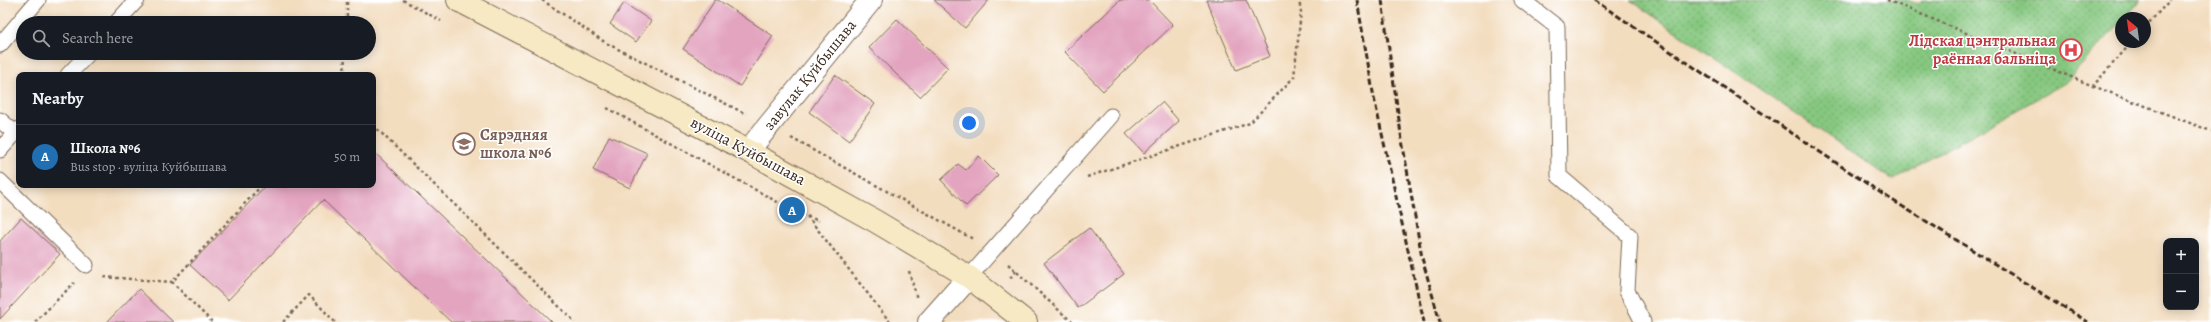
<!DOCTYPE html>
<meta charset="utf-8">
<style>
:root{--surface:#171b24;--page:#20242c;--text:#f1f3f6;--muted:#9ea1a6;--line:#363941;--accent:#1f6fb2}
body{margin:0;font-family:Alegreya,serif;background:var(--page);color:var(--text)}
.controls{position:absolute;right:12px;bottom:12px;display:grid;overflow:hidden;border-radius:8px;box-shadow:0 2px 10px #0003}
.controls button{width:36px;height:36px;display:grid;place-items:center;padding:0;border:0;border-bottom:1px solid var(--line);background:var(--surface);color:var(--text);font:20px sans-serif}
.compass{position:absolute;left:2115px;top:12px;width:36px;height:36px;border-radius:50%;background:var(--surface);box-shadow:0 2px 10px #0003;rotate:331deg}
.you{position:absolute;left:969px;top:123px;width:14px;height:14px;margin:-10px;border:3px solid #fff;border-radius:50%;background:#1a73e8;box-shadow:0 0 0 6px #1a73e833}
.badge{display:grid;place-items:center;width:26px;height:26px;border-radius:50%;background:var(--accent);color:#fff;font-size:13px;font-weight:700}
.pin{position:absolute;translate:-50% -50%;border:2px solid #fff;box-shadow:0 1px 4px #0006}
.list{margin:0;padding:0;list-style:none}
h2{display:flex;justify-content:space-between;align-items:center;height:52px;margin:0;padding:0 16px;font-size:17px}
h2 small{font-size:13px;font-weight:400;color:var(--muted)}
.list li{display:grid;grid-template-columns:26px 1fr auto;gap:12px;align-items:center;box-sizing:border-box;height:64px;padding:0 16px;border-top:1px solid var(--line)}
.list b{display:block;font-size:15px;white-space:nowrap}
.list p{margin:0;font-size:13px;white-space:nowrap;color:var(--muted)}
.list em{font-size:13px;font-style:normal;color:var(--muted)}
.icon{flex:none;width:22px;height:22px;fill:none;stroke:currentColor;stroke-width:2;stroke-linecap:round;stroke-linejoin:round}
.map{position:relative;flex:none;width:2211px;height:322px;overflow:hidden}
.search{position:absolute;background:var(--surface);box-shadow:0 2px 10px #0003;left:16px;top:16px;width:360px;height:44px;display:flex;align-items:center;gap:10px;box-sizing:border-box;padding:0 14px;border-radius:22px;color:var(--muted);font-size:15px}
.panel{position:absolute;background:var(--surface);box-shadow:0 2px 10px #0003;left:16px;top:72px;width:360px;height:116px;border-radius:8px}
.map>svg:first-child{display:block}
.grass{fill:url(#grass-dots);stroke:#60794f}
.building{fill:#e3a4c0}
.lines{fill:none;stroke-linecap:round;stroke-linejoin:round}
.service-casing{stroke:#7b6956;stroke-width:17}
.minor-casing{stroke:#7b6956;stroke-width:24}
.secondary-casing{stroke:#7b6956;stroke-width:24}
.path{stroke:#7b6956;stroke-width:2.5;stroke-dasharray:3 3;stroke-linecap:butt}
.service{stroke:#fff;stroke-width:15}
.minor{stroke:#fff;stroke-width:22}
.secondary{stroke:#f7e9c3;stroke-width:22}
.rail{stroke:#3b2a1e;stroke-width:3;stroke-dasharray:6 3;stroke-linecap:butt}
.labels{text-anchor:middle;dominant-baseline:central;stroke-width:3;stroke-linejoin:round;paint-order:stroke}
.health-label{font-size:16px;font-weight:bold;fill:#be3a42;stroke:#fff;text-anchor:end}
.street-label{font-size:16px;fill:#3b2a1e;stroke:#fff}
.education-label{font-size:16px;font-weight:bold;fill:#785e54;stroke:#fff;text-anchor:start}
</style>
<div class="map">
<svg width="2211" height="322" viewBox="0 0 2211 322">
<defs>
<pattern id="grass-dots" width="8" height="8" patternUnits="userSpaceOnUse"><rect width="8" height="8" fill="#86c880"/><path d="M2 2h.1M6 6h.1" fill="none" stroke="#6fa368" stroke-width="1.8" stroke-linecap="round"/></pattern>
</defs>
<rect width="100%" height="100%" fill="#fff"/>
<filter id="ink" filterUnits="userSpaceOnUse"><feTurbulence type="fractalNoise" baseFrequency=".025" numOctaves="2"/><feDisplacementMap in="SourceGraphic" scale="8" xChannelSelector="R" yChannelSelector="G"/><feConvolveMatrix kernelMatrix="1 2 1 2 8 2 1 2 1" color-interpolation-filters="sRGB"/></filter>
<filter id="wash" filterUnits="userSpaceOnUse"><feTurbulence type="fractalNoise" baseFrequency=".012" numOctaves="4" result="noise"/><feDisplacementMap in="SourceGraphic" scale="16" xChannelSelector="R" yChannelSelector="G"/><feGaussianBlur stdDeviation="0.9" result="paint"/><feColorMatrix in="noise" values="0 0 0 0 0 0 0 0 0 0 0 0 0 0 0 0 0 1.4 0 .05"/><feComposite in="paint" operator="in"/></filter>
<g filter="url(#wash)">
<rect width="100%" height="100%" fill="#f3ddbf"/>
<polygon class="grass" points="1630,0 1908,0 1917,4 1922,0 2141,0 2125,18 2121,18 2121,22 2065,83 1892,180"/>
<g id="blocks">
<g class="building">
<polygon points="715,0 718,0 773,36 740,86 683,49"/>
<polygon points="934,0 989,0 965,28"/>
<polygon points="1120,0 1149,0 1173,25 1103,91 1065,52"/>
<polygon points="1206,0 1246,0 1270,56 1236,70"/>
<polygon points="624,3 651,21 636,42 610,24"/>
<polygon points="897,19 948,68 920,97 869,48"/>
<polygon points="835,75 875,104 849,141 809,112"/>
<polygon points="1162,102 1179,121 1144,153 1126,134"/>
<polygon points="609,136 647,153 630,188 593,170"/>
<polygon points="373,151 552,322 451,322 323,200 228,300 190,265 266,185 373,185"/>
<polygon points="979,156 998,175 966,206 941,180 958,164 966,170"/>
<polygon points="21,218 60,254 0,319 0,241"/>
<polygon points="1089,228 1124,274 1078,308 1044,263"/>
<polygon points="139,289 173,322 107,322"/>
</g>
</g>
</g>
<g filter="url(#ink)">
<use href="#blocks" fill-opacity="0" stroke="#7b6956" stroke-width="1"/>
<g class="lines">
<g class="service-casing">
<g id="service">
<polyline points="1522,0 1557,27 1559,176 1630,236 1627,291 1643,322"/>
<polyline points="116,23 137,0"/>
<polyline points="0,45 38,0"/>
<polyline points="68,75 89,53"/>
<polyline points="0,120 15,133"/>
<polyline points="0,150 19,129"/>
<polyline points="0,181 86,265"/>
<polyline points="969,277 1111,116"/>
</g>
</g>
<g class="minor-casing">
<g id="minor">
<polyline points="748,151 871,0"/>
<polyline points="929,322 969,277"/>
</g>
</g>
<g class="secondary-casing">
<polyline id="secondary" points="458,0 748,151 875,221 969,277 1026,322"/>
</g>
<g class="path">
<polyline points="403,0 441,21"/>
<polyline points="542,0 606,43 746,114"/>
<polyline points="1887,0 2093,86 2132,42"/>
<polyline points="347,23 347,0"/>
<polyline points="2145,27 2170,0"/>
<polyline points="344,75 345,53"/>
<polyline points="2093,86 2211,131"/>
<polyline points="607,108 792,210 819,221"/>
<polyline points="373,125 575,322"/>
<polyline points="791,138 973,239"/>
<polyline points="1087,177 1250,123 1294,77 1301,12 1299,0"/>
<polyline points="807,216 890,322"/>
<polyline points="1008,264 1072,322"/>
<polyline points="909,271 917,299"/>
<polyline points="104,277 172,282"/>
<polyline points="1010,278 1016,271"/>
<polyline points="35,322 74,283"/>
<polyline points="212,322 172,282 262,185"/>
<polyline points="283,322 309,295 335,322"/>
</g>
<use href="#service" class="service"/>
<use href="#minor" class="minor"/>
<use href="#secondary" class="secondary"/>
<g class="rail">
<polyline points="1357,0 1374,98 1424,322"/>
<polyline points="1382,0 1401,134 1422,258 1440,322"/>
<polyline points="1594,0 1884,195 2088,322"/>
</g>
</g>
</g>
<defs>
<g id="hospital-ring" transform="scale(1.15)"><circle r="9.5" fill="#fff" stroke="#e0444e" stroke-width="1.5"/><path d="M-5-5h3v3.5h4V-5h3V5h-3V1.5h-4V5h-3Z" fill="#e0444e"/></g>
<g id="school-ring" transform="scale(1.15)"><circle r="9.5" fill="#fff" stroke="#8d6e63" stroke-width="1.5"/><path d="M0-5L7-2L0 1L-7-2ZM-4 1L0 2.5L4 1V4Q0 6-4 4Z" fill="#8d6e63"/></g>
</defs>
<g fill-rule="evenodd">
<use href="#hospital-ring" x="2071" y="50"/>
<use href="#school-ring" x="464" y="144"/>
</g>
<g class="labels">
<g class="health-label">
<text x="2056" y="41">Лідская цэнтральная<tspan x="2056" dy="18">раённая бальніца</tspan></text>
</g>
<g class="street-label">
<text transform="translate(810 75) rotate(-51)">завулак Куйбышава</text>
<text transform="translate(748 151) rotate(28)">вуліца Куйбышава</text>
</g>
<g class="education-label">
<text x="480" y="135">Сярэдняя<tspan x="480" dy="18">школа №6</tspan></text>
</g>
</g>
</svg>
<div class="controls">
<button>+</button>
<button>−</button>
</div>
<svg class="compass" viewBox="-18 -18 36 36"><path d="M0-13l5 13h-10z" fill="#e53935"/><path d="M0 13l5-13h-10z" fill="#9ea1a6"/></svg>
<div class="you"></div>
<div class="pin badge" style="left:792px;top:210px">A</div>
<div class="search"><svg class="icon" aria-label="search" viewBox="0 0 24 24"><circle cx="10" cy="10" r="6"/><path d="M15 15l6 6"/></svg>Search here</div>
<section class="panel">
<h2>Nearby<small></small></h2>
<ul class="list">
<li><span class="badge">A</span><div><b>Школа №6</b><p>Bus stop · вуліца Куйбышава</p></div><em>50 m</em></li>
</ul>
</section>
</div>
